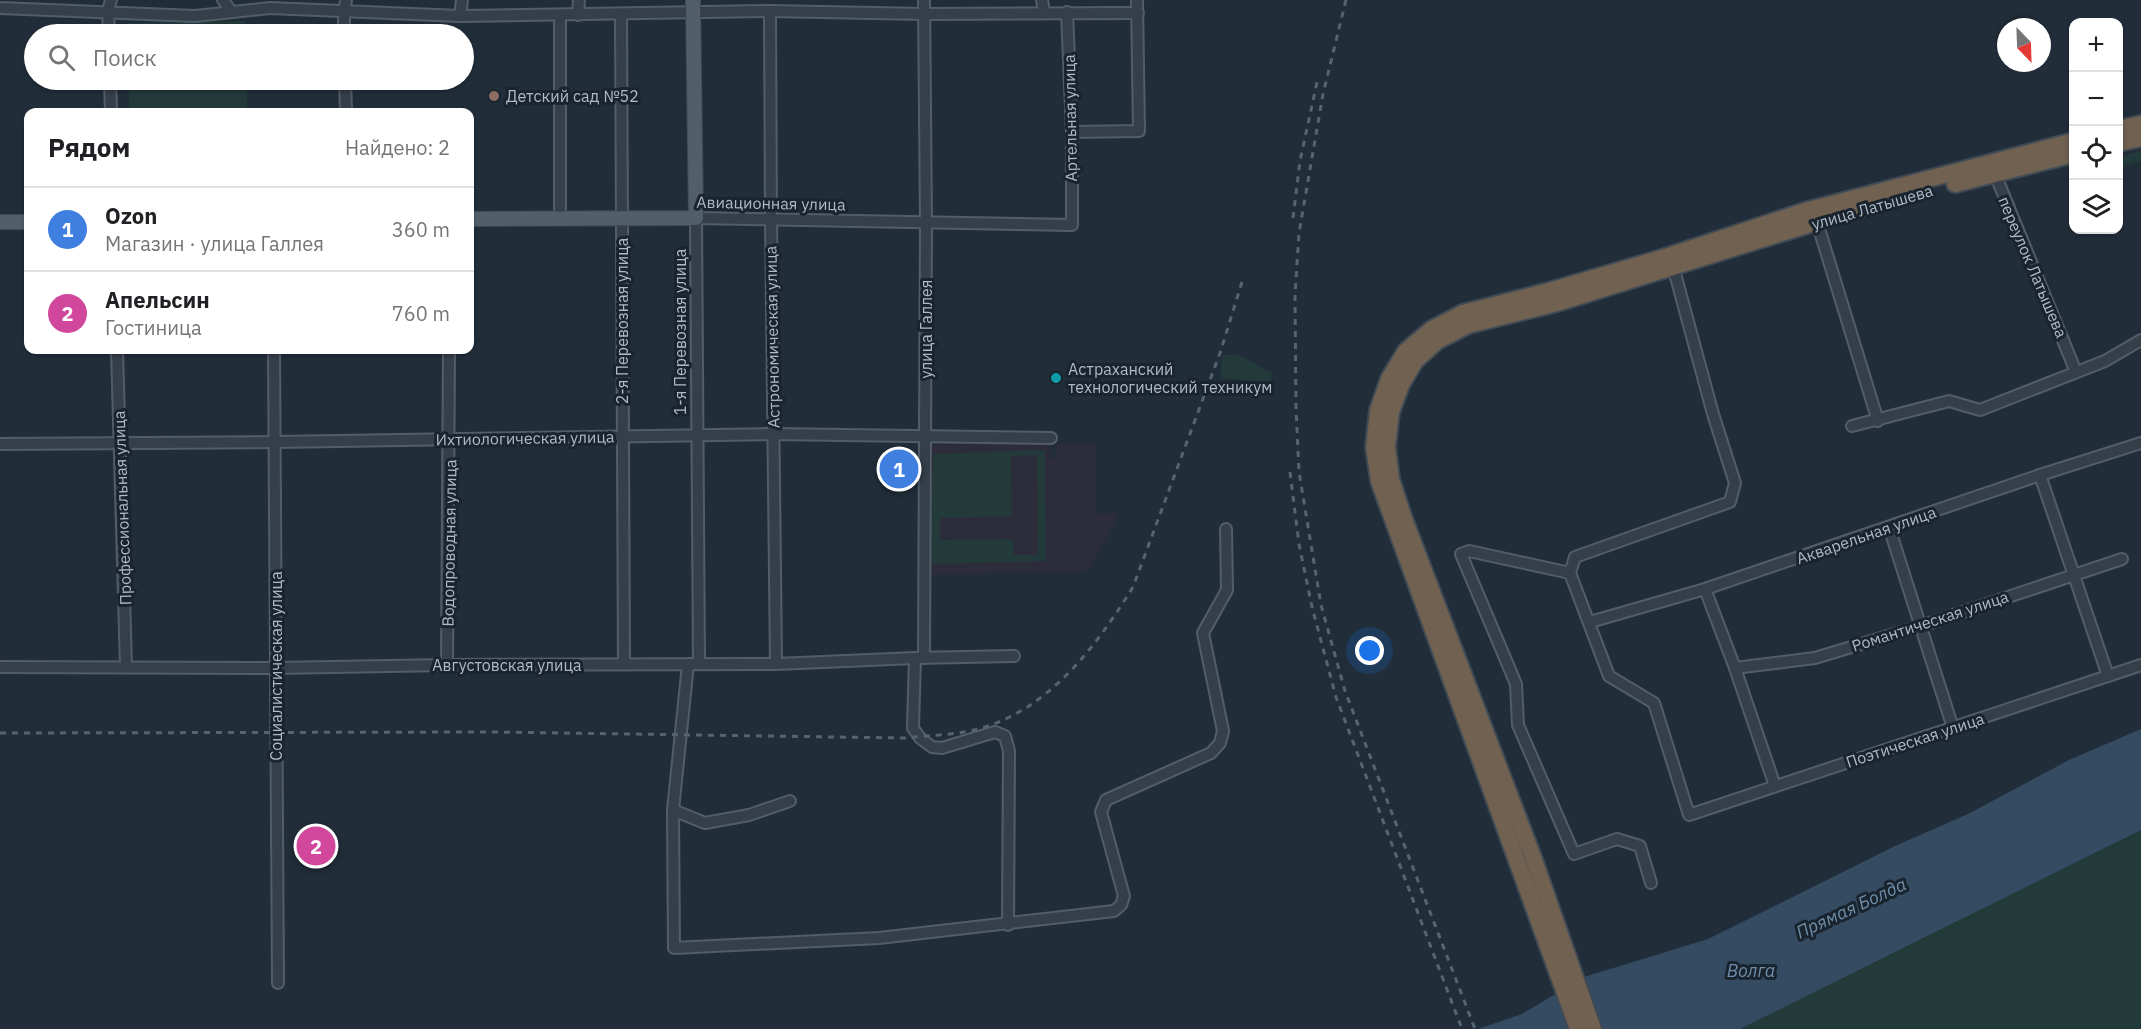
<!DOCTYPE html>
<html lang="ru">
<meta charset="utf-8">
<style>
:root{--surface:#fff;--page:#f2f2f2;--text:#202124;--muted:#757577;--line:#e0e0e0;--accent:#0f766e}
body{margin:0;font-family:"IBM Plex Sans",sans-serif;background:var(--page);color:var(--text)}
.controls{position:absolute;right:18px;top:18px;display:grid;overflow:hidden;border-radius:12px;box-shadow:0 2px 4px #0004}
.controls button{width:54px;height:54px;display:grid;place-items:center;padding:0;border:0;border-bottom:2px solid var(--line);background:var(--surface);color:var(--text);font:30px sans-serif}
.compass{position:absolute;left:1997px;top:18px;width:54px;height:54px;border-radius:50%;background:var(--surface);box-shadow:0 2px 4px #0004;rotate:157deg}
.you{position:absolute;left:1370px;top:651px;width:21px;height:21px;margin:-15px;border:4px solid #fff;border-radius:50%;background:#1a73e8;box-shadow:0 0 0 9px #1a73e833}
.badge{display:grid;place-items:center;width:39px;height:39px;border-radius:50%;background:var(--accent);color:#fff;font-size:20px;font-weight:700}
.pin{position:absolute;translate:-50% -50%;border:3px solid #fff;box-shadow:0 2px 6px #0006}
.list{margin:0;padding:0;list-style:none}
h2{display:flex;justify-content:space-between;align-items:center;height:78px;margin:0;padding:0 24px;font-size:26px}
h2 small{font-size:20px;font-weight:400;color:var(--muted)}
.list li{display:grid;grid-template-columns:39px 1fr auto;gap:18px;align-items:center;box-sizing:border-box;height:84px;padding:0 24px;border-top:2px solid var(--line)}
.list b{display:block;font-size:22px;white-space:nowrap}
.list p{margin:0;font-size:20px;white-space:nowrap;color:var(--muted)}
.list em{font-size:20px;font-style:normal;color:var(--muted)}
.icon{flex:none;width:33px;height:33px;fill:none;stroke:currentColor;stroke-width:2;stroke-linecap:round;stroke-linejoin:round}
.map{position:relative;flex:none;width:2141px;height:1029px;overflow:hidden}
.search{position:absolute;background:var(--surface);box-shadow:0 2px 4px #0004;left:24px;top:24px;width:450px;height:66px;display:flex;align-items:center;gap:15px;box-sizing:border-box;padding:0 21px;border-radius:33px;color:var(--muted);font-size:22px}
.panel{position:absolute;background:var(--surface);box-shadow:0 2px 4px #0004;left:24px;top:108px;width:450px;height:246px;border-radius:12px}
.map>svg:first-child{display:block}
.medical{fill:#2d2c3b}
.green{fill:#233a3b;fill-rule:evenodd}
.water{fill:#344b61}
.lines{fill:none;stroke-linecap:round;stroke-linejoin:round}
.minor-casing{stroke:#525d68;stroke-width:14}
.major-casing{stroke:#414b56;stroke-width:16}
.highway-casing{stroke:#3f4a54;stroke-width:20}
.minor{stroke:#343f4a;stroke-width:10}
.major{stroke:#525f6a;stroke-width:14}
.highway{stroke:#706151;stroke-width:16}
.rail{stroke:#566471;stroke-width:3;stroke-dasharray:6 6;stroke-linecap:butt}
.education-dot{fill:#8d6e63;stroke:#1a242e;stroke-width:2}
.culture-dot{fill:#0f9aa8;stroke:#1a242e;stroke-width:2}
.labels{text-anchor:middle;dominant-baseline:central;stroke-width:6;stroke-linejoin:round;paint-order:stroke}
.poi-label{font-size:16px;fill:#afbac6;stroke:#1a242e;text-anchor:start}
.street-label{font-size:16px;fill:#afbac6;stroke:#1a242e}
.water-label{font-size:18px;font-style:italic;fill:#6f8eaa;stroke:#1a242e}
</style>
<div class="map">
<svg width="2141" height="1029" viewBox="0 0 2141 1029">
<rect width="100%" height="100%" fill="#212e3a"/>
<polygon class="medical" points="1045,444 1049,445 1049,458 1056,457 1057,444 1096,444 1096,514 1120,513 1088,571 930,575 929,445"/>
<g class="green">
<polygon points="246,21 246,34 128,34 128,23"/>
<rect x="129" y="80" width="118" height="32"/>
<polygon points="2141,151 2141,161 2119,167 2119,157"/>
<polygon points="1222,355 1239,355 1272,373 1268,391 1264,392 1245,380 1221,378"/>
<path d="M1045,450L1046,561L931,564L933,454ZM1037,455L1038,555H1014L1013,539L940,540V518L1012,516L1011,456Z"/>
<polygon points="2141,830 2141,1029 1740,1029 2106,846"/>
</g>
<polygon class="water" points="2141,729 2141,830 1740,1029 1478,1029 1522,1014 1584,977 1708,939 1895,846 1968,814 2069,760"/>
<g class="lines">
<g class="minor-casing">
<g id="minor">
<polyline points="223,0 231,11"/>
<polyline points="924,0 926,224 924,658"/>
<polyline points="1042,0 1044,12"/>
<polyline points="0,8 195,16 270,8 460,16 770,11 925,14 1138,13"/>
<polyline points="770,11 771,219 776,664"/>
<polyline points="621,14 624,664"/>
<polyline points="578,15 579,0"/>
<polyline points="460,16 462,0"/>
<polyline points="560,16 560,219"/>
<polyline points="109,34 108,11 111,0"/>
<polyline points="344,34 344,13 346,0"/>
<polyline points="110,80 111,112"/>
<polyline points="345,80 346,112"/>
<polyline points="1072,132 1139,131 1137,0"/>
<polyline points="1993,169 2076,372"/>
<polyline points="1817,222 1878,421"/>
<polyline points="1673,266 1713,414 1735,483 1730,502 1575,557 1570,573 1609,676 1654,703 1689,815 2141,665"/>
<polyline points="117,350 126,667"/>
<polyline points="274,350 278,983"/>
<polyline points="1852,426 1949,401 1980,410 2105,361 2141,340"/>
<polyline points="0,444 276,442 773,434 1051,438"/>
<polyline points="2040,475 2108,676"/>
<polyline points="1889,527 1953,728"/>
<polyline points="1570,573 1469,551 1461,554 1516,684 1518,725 1574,854 1617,839 1640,846 1651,883"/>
<polyline points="1705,589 1735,668 1775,786"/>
<polyline points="1590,622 1705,589 2040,475 2141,443"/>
<polyline points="915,658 913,728 920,738 932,747 942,748 995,732 1005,736 1009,751 1008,925"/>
<polyline points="688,664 673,810 674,948 879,938 1114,911 1121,905 1124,896 1101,812 1106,800 1211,753 1220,743 1223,731 1203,633 1227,590 1226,529"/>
<polyline points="699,664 696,218 1072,225 1072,132 1067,12"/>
<polyline points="447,665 449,350"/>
<polyline points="0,667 275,668 447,665 776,664 915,658 1014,656"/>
<polyline points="1735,668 1815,658 1921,626 2122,559"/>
<polyline points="673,810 705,823 749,815 790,801"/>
</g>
</g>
<g class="major-casing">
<g id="major">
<polyline points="470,219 696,218 693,0"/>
<polyline points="0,222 28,222"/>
</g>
</g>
<g class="highway-casing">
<g id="highway">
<polyline points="2118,129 2141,124"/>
<polyline points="2118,143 2141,138"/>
<polyline points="1955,184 2074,154"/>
<polyline points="1578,1029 1379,481 1374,447 1378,410 1389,379 1406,351 1432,329 1463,313 1549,291 1662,258 1805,211 2074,141"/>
<polyline points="1593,1029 1533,857 1403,516 1391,479 1387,447 1391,412 1401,385 1415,361 1437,341 1468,325 1557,303 1878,203"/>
</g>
</g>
<use href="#minor" class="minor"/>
<use href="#major" class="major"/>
<use href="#highway" class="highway"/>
<g class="rail">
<polyline points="1346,0 1323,94 1299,233 1295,294 1296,408 1299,472 1321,605 1345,691 1475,1029"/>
<polyline points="1293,218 1300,161 1317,82"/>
<polyline points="1290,472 1299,544 1312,607 1336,697 1462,1029"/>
<path d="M0,733L492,732L905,738C933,735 964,735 991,725C1055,702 1099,642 1133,587L1220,353L1242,282"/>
</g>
</g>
<circle class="education-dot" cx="494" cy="96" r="6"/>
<circle class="culture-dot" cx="1056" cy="378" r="6"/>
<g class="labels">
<g class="poi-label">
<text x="506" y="96">Детский сад №52</text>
<text x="1068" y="369">Астраханский<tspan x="1068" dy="18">технологический техникум</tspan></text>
</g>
<g class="street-label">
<text transform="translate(1070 118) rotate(-91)">Артельная улица</text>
<text transform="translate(771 203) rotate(1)">Авиационная улица</text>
<text transform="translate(1872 207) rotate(-16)">улица Латышева</text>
<text transform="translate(2033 267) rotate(67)">переулок Латышева</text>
<text transform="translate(622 321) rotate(-90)">2-я Перевозная улица</text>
<text transform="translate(926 329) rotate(-90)">улица Галлея</text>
<text transform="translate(680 332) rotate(-90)">1-я Перевозная улица</text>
<text transform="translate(772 337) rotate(-91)">Астрономическая улица</text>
<text transform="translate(525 438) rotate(-1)">Ихтиологическая улица</text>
<text transform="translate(122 508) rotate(-92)">Профессиональная улица</text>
<text transform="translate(1866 535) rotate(-19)">Акварельная улица</text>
<text transform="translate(449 543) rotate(-89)">Водопроводная улица</text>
<text transform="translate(1930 621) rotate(-18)">Романтическая улица</text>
<text x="507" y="665">Августовская улица</text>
<text transform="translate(276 666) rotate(-90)">Социалистическая улица</text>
<text transform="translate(1915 740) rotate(-18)">Поэтическая улица</text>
</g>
<g class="water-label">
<text transform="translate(1851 908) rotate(-25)">Прямая Болда</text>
<text x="1751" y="970">Волга</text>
</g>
</g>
</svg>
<div class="controls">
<button>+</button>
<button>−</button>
<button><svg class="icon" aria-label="locate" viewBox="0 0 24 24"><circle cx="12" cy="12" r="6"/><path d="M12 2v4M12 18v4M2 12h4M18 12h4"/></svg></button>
<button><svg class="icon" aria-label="layers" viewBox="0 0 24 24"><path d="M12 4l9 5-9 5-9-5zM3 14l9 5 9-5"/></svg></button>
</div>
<svg class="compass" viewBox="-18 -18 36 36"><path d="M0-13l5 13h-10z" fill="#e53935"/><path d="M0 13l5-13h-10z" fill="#757577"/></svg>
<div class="you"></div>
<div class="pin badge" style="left:899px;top:469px;background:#3f7fe0">1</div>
<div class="pin badge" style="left:316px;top:846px;background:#d1479c">2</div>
<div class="search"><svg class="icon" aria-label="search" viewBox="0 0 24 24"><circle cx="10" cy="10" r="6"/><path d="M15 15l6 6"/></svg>Поиск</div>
<section class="panel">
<h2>Рядом<small>Найдено: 2</small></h2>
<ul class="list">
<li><span class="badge" style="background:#3f7fe0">1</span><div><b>Ozon</b><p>Магазин · улица Галлея</p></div><em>360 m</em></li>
<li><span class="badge" style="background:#d1479c">2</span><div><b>Апельсин</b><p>Гостиница</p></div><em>760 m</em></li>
</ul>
</section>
</div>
